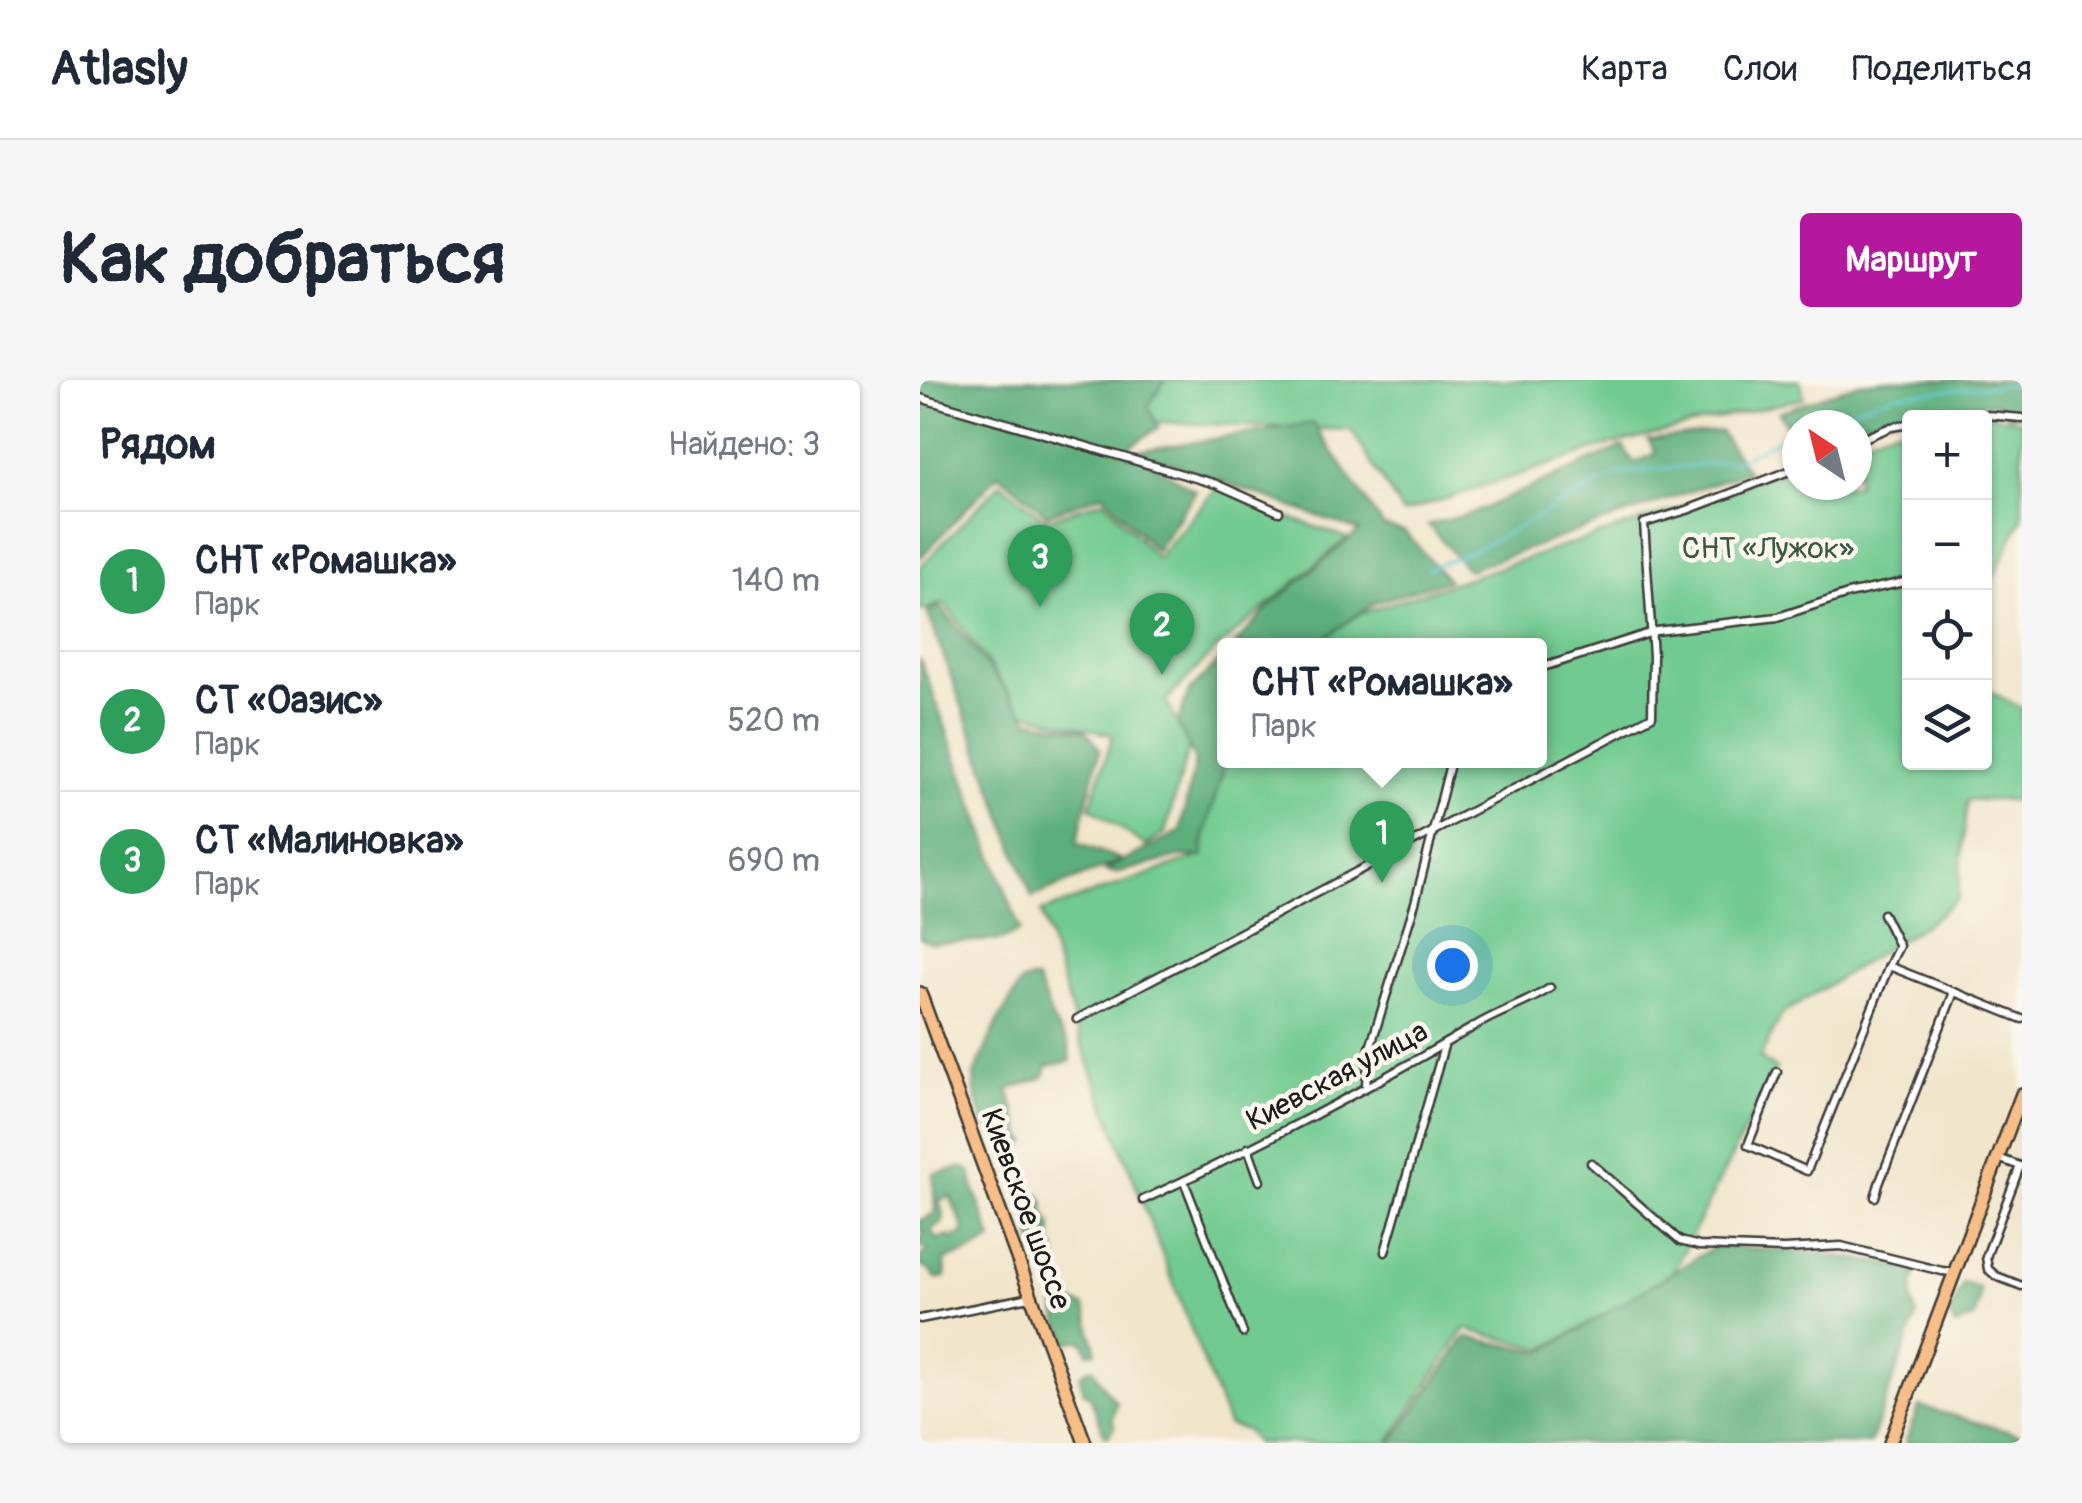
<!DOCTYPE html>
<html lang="ru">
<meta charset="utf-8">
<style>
:root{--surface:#fff;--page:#f6f6f7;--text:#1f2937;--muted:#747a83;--line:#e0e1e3;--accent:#b5179e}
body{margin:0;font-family:Pangolin,sans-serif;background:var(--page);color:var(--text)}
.controls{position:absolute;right:30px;top:30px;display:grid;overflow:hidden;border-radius:10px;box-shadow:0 2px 8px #0004}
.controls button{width:90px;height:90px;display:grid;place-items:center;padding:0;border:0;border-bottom:2px solid var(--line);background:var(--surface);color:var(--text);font:50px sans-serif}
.compass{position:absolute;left:862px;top:30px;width:90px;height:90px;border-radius:50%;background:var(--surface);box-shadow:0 2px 8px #0004;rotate:325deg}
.you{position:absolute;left:532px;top:585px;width:35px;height:35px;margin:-25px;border:8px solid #fff;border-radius:50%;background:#1a73e8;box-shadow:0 0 0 15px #1a73e833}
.badge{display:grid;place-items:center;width:65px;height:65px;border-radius:50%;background:var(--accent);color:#fff;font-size:32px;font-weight:700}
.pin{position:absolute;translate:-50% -82px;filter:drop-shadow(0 2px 5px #0008)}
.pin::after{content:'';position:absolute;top:52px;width:35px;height:30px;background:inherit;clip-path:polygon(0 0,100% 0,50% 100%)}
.popup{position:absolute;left:297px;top:258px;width:330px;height:130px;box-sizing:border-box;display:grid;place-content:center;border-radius:10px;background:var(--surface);filter:drop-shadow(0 2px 8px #0005);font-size:32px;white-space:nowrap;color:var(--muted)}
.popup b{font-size:38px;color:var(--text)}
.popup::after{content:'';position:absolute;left:50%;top:100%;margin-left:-20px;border:20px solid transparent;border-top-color:var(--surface)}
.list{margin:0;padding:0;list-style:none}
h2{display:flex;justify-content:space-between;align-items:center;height:130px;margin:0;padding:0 40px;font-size:42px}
h2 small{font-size:32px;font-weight:400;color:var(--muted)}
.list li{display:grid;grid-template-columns:65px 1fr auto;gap:30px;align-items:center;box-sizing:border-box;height:140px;padding:0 40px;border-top:2px solid var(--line)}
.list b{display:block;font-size:38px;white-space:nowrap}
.list p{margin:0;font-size:32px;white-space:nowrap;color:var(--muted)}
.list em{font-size:32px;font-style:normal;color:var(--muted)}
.icon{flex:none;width:55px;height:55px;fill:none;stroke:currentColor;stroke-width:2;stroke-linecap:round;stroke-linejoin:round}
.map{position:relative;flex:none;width:1102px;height:1063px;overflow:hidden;border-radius:10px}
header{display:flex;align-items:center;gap:60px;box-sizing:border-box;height:140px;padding:0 50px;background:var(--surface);border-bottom:2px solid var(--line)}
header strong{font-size:48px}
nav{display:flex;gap:55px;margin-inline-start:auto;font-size:35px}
.intro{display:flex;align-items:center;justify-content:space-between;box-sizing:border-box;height:240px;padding:0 60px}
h1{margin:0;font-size:70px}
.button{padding:25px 45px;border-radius:10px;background:var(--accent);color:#fff;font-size:35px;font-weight:700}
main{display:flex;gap:60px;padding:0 60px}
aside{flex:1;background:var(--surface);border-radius:10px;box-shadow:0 2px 8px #0004}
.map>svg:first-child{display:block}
.green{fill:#71ca90;stroke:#467356;stroke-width:2.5}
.forest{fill:#5cae7a;stroke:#3c654b;stroke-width:2.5;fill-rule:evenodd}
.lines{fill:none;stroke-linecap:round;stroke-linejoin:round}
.stream{stroke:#5bc8ce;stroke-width:2.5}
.minor-casing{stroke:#3c3a36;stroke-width:11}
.highway-casing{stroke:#3c3a36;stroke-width:16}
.minor{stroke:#fff;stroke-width:6}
.highway{stroke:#f7be87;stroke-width:11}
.labels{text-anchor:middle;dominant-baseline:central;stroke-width:9;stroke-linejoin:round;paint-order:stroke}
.park-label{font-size:30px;fill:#3a5945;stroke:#fbf7ec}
.street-label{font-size:30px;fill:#1c1c1c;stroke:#fbf7ec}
</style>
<header>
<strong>Atlasly</strong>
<nav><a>Карта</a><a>Слои</a><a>Поделиться</a></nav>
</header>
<div class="intro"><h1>Как добраться</h1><a class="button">Маршрут</a></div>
<main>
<aside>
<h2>Рядом<small>Найдено: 3</small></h2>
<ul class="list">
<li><span class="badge" style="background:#2e9e5b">1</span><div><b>СНТ «Ромашка»</b><p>Парк</p></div><em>140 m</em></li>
<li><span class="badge" style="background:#2e9e5b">2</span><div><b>СТ «Оазис»</b><p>Парк</p></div><em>520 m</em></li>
<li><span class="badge" style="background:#2e9e5b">3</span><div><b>СТ «Малиновка»</b><p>Парк</p></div><em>690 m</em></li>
</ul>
</aside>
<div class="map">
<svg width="1102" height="1063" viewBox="0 0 1102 1063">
<rect width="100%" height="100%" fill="#fbf7ec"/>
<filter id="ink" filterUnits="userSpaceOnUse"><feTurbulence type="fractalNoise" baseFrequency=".01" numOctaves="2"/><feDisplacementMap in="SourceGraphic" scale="20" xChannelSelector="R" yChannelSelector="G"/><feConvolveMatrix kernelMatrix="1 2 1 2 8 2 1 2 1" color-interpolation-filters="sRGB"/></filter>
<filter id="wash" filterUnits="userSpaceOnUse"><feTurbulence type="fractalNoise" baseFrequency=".0048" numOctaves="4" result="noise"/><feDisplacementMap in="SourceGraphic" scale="40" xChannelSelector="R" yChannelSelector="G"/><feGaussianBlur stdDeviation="2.25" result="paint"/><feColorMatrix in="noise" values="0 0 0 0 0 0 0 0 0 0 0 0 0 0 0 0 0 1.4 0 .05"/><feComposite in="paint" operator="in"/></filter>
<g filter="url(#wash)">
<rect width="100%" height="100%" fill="#f1e6cc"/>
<g class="green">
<polygon points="213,0 880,0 884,18 689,65 483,133 431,50 233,42"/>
<polygon points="1062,33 1102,41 1102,138 1070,205 1065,272 1064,38 1037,38"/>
<polygon points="989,47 989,382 1064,382 1065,309 1102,328 1102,400 1096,420 1047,420 1038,518 1009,542 862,634 840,678 856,689 750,898 623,969 545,949 468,1063 336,1063 326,1050 308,1045 161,663 121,532 283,475 297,357 304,380 620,380 620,266 389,265 439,234 772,124 877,85 877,105 937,105 937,62 970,50"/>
<polygon points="81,103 126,140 184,120 237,178 298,106 353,132 427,158 296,269 246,321 269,366 245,453 226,466 170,427 193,355 104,333 24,223 0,231 0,187"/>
</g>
<g class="forest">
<polygon points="0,0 245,0 228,27 239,47 207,68 276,111 236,171 183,114 127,135 79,94 0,178"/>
<polygon points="973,0 1098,0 1102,3 1102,34 1088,35 1077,23 945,41 933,45 877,45 877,66 859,32 939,3"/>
<polygon points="393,43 463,146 485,152 528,200 454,223 396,265 314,265 353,223 439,151 217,71"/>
<polygon points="800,51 828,91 548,190 508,145 556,132 703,66 714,83 736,73 728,60"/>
<polygon points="21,227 109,340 165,350 180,369 157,463 203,480 112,517 7,231"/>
<polygon points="304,277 306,381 281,465 284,477 263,476 196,493 185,491 260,451 275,381 258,343 269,311"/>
<polygon points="0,278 100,550 82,560 12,563 0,558"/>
<polygon points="108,600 117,600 134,643 148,664 151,681 127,686 124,697 88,710 103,757 107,761 106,765 95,764 88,769 82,764 81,756 73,753 71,746 63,743 55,712 54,695 78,641 101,603"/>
<path d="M43,787L50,791L53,806L72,860L50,872L25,880L26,897L17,899L9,890L0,886V876L6,873L8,870L0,866V858L4,853L0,847V840L15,834L13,794ZM30,816L45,852L32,858L29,856L16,859L12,851L14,847L22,844L24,835L19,821Z"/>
<path d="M120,815L125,823L124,831L132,846L131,862L136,869V886L125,894L107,842C114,836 116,831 114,821Z"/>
<path d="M795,866L898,873L997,889C993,906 989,919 997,935L950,1063H471L546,957L623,972Z"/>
<polygon points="1043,903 1060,908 1059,922 1054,938 1035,946 1029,936"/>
<path d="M143,915L149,921L164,926C169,936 169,942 171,952C173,960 176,964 176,972L168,973L164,962L156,960L149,963L138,941L134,917Z"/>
<polygon points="173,988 186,1010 197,1023 192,1038 194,1046 188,1057 185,1056 170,1016 163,1012 160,996 166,990"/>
<polygon points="999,1026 1102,1055 1102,1063 985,1063"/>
</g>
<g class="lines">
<g class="stream">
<polyline points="886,45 974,15 1102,3"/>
<polyline points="508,189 557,169 697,94 818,80 877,50"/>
</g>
</g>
</g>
<g filter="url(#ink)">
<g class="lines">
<g class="minor-casing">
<g id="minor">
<polyline points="0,18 296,104 359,132"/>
<polyline points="1033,38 1055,34 1102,38"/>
<polyline points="937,61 971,47 989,44"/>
<polyline points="1064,237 1064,257"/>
<polyline points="620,288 736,251 858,237 928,214 989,201"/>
<polyline points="963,534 979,566 969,586 1102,639"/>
<polyline points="157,639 732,336 733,276 724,143 767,130 877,88"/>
<polyline points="857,692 828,765 887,791 969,586"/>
<polyline points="446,704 450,668 495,523 531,380"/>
<polyline points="328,768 340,801"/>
<polyline points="1078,778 1100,786 1066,877 1068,889 1076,896 1102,906"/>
<polyline points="671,783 760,861 779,866 864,869 921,866 1022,891 1034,892"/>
<polyline points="264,801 323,953"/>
<polyline points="955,817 959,804 1034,612"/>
<path d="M223,820C336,767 448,709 555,646C579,631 606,624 630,608"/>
<polyline points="465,872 524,666"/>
<polyline points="0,939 110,917"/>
</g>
</g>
<g class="highway-casing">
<g id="highway">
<polyline points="0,613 165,1063"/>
<polyline points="970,1063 1102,714"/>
</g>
</g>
<use href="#minor" class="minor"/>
<use href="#highway" class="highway"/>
</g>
</g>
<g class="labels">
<g class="park-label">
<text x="848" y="168">СНТ «Лужок»</text>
</g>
<g class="street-label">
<text transform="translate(417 696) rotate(-28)">Киевская улица</text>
<text transform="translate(106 829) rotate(70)">Киевское шоссе</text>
</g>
</g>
</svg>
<div class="controls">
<button>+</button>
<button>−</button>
<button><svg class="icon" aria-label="locate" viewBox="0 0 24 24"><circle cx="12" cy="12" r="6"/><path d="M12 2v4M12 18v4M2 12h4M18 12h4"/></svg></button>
<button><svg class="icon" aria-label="layers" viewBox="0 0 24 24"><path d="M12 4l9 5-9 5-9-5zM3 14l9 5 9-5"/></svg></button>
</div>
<svg class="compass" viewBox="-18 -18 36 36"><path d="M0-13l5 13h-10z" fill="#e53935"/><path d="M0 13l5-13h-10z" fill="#747a83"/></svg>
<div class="you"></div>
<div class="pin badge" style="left:462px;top:503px;background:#2e9e5b">1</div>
<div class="popup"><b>СНТ «Ромашка»</b>Парк</div>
<div class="pin badge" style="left:242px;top:295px;background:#2e9e5b">2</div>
<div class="pin badge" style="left:120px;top:227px;background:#2e9e5b">3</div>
</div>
</main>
